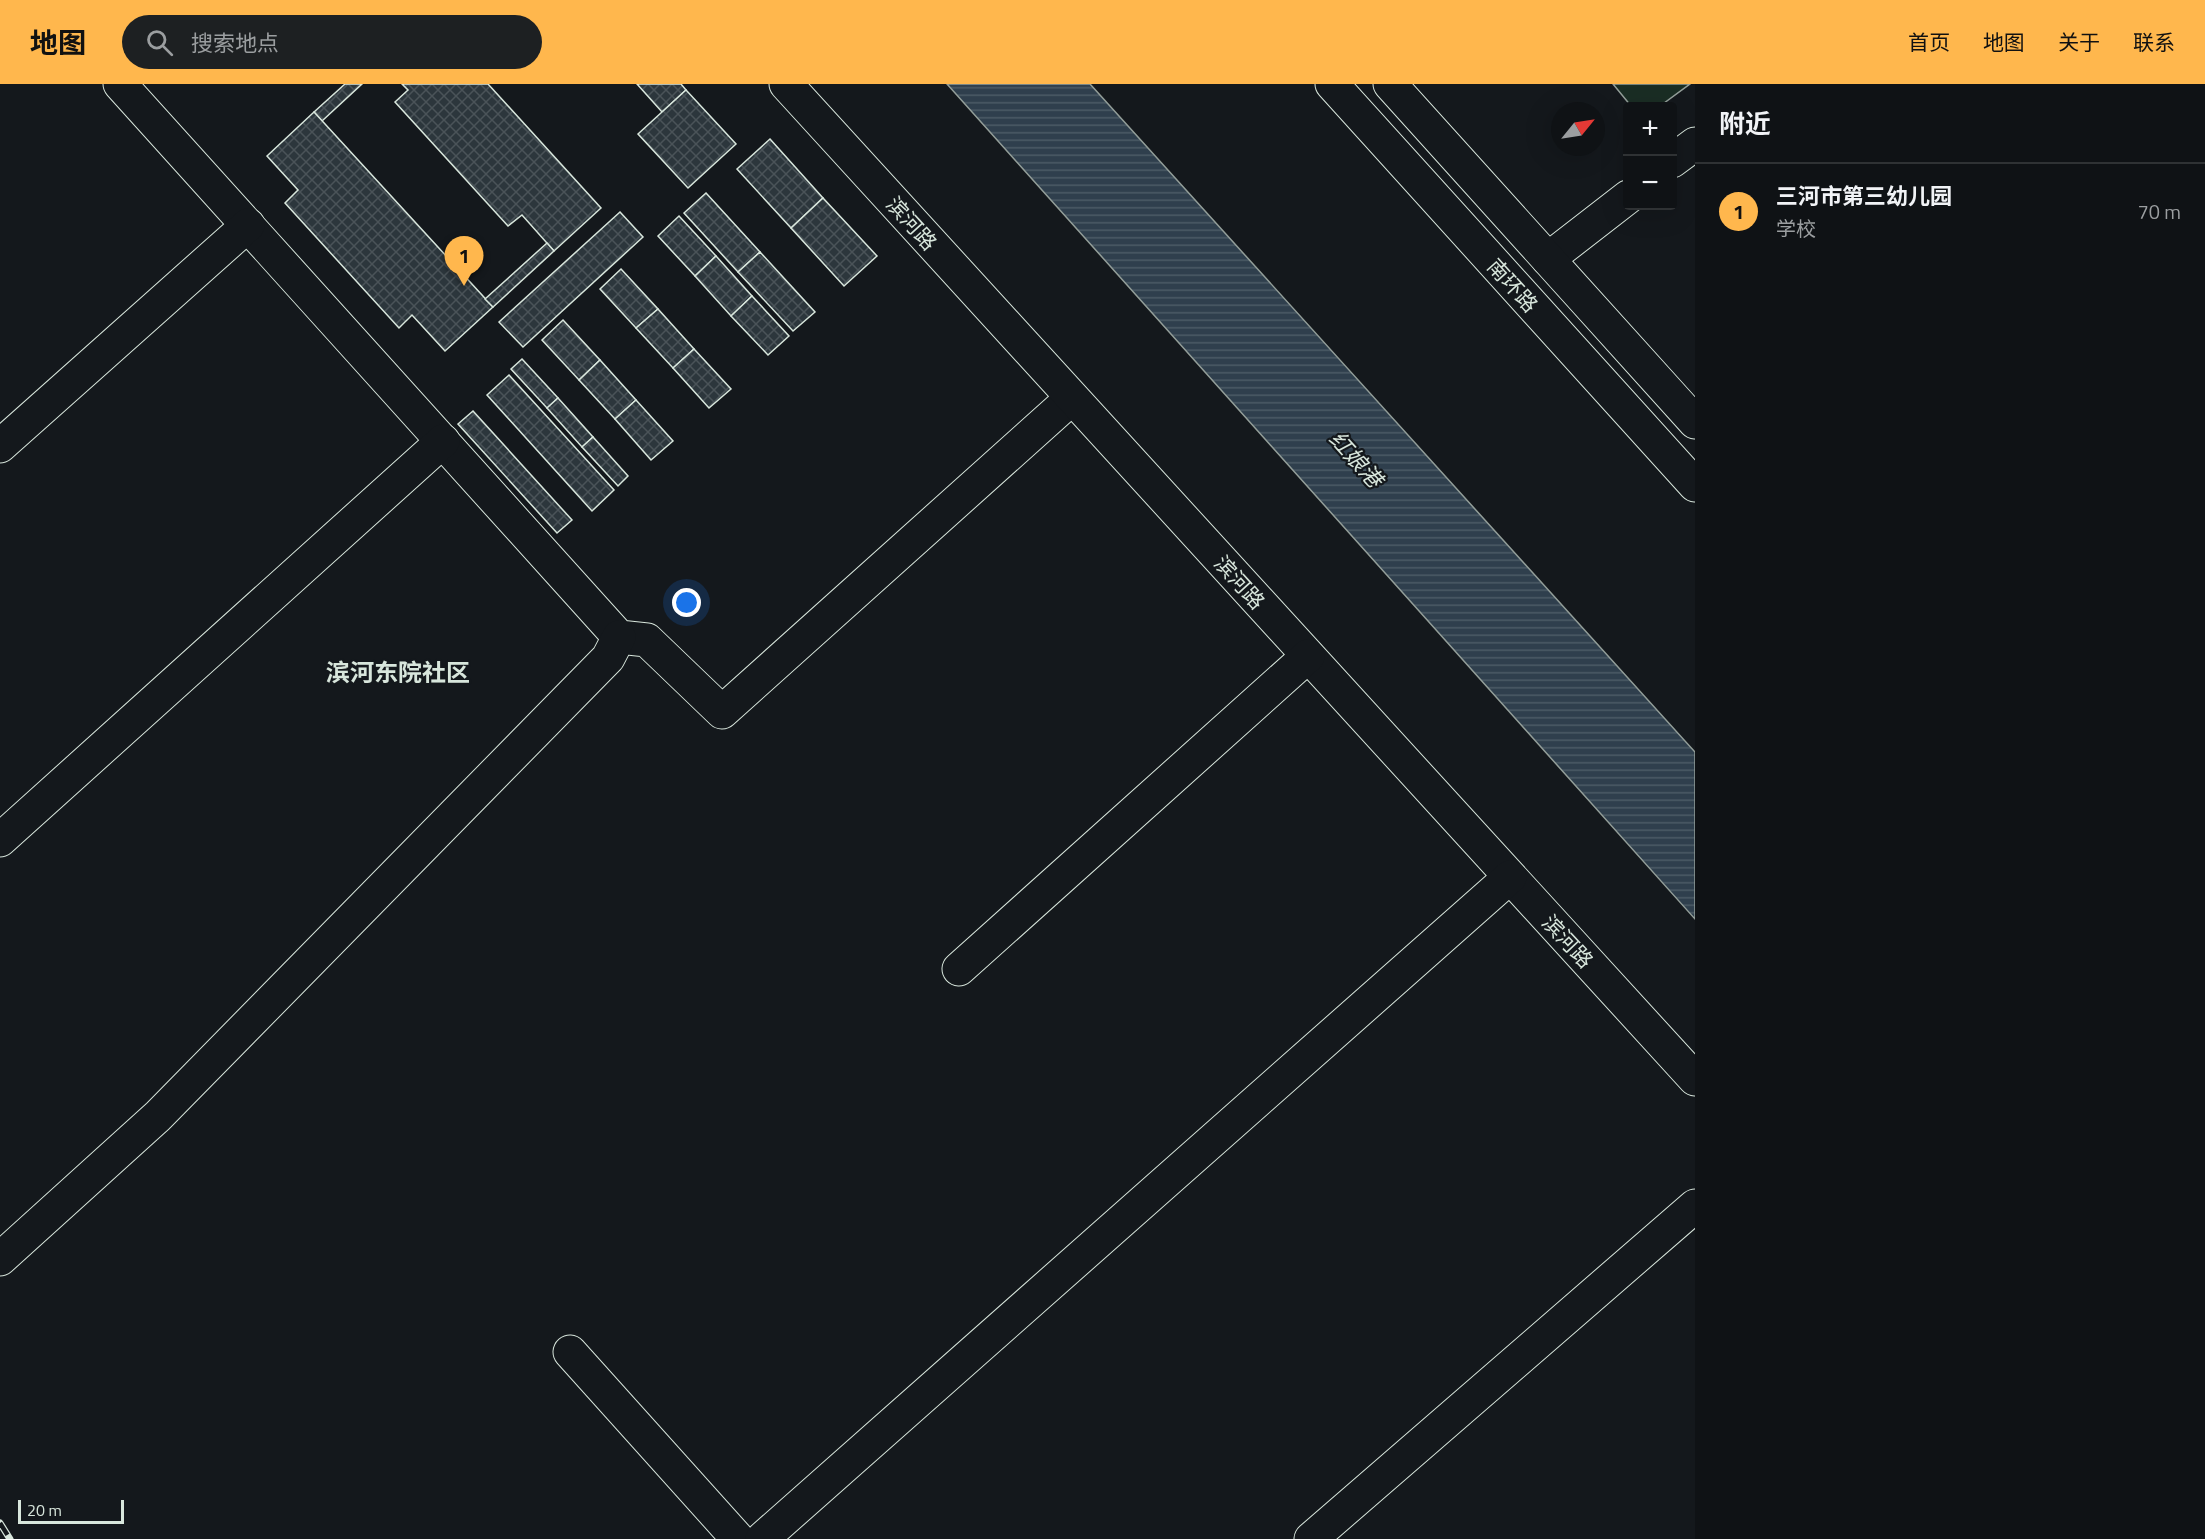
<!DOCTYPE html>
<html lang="zh">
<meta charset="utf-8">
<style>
:root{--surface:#0f1215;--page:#1d2022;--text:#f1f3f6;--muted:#9b9ea0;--line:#2f3234;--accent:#ffb74d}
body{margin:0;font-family:"Titillium Web","Noto Sans SC",sans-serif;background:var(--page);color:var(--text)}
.controls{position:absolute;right:18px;top:18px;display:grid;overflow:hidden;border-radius:6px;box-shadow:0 6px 24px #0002}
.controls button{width:54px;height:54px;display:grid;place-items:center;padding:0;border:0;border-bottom:2px solid var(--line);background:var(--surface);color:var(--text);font:30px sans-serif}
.compass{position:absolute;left:1551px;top:18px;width:54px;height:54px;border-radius:50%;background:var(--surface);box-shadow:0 6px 24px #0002;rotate:60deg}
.scale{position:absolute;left:18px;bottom:15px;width:106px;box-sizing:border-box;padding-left:6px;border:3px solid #d8e6dc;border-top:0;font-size:16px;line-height:21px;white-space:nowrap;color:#d8e6dc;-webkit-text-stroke:4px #14181c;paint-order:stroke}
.you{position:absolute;left:687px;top:519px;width:21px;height:21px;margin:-15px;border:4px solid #fff;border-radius:50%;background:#1a73e8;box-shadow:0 0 0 9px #1a73e833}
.badge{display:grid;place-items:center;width:39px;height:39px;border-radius:50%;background:var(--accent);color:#111;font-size:20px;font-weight:700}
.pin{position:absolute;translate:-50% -50px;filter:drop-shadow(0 2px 3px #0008)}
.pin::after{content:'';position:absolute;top:32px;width:21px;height:18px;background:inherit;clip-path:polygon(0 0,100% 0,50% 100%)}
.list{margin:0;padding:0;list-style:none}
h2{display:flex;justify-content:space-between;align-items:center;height:78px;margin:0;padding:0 24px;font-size:26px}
h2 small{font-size:20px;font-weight:400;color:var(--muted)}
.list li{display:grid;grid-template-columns:39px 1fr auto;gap:18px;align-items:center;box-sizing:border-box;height:96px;padding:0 24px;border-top:2px solid var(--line)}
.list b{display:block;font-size:22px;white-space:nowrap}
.list p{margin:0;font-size:20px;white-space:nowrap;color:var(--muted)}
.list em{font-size:20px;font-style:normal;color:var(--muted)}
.icon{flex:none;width:33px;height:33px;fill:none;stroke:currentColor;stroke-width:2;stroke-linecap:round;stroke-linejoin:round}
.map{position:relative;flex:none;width:1695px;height:1455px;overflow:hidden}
header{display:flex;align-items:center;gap:36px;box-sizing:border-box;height:84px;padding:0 30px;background:var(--accent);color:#111}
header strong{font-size:28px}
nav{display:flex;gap:33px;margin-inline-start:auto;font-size:21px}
.search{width:420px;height:54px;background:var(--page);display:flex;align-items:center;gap:15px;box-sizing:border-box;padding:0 21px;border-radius:33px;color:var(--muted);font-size:22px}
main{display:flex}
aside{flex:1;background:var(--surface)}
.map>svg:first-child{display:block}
.park{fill:#1a2d24;stroke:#939e99;stroke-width:1.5}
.water{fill:url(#water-rules);stroke:#939e99;stroke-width:1.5}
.building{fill:url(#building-cross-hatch);stroke:#d8e6dc;stroke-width:1.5}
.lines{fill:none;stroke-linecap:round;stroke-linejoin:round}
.minor-casing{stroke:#d8e6dc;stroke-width:35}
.major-casing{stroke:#d8e6dc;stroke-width:35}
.minor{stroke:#14181c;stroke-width:33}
.major{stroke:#14181c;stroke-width:33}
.rail-casing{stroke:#d8e6dc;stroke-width:7}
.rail{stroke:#14181c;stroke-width:4.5;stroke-dasharray:14;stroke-linecap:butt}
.labels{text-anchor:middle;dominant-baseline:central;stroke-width:4.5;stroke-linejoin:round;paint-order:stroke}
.street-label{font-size:21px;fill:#d8e6dc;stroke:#14181c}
.water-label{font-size:22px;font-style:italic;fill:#d8e6dc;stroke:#14181c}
.quarter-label{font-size:24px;font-weight:bold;fill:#d8e6dc;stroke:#14181c}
</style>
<header>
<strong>地图</strong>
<div class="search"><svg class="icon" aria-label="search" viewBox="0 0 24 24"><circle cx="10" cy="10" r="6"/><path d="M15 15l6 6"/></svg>搜索地点</div>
<nav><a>首页</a><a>地图</a><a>关于</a><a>联系</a></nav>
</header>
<main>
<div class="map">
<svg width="1695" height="1455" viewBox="0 0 1695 1455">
<defs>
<pattern id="water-rules" width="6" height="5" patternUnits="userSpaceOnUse" patternTransform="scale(1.5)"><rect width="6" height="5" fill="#2f3f4d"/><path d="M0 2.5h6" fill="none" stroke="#4c5b66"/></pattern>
<pattern id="building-cross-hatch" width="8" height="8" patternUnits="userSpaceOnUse" patternTransform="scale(1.5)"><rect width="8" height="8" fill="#2c363c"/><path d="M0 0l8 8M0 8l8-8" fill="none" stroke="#4a5358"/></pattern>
</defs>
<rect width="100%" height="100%" fill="#14181c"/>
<polygon class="park" points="1613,0 1690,0 1660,22 1631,22"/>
<polygon class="water" points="947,0 1090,0 1695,668 1695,835"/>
<g class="building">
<polygon points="345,0 362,0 322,37 314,28"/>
<polygon points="402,0 488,0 601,124 554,167 522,131 508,142 395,18 408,6"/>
<polygon points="637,0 681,0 686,6 662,28"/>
<polygon points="686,6 736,60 688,104 638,50"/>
<polygon points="314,28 493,223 445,267 412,231 399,244 285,119 298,106 267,72"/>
<polygon points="770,55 823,114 791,144 737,85"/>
<polygon points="706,109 760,168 738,188 684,129"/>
<polygon points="823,114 877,172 844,202 791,144"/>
<polygon points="620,128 643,153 523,263 499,238"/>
<polygon points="679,132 716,172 695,192 658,152"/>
<polygon points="547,159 554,167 493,223 485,215"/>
<polygon points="760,168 815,228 793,247 738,188"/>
<polygon points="716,172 752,212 731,232 695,192"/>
<polygon points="621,185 658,225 636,244 600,205"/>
<polygon points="752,212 789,252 768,271 731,232"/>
<polygon points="658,225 694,265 673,284 636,244"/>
<polygon points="563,236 600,276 579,296 542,256"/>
<polygon points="694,265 731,305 709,324 673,284"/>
<polygon points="522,275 558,314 547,324 511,285"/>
<polygon points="600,276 636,316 615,335 579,296"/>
<polygon points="509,291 614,406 592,427 487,311"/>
<polygon points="558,314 593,353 582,363 547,324"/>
<polygon points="636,316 673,357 651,376 615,335"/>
<polygon points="473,327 572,436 557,449 458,340"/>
<polygon points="593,353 628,392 618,402 582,363"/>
</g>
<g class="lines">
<g class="minor-casing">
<g id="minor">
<polyline points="120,0 619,553 647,556 722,628 1072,314"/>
<polyline points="786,0 1695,995"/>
<polyline points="1672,77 1695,60"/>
<polyline points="1548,175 1628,113"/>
<polyline points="0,362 248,141"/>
<polyline points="0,756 443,357"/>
<polyline points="959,885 1308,572"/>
<polyline points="0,1175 158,1032 608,574 619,553"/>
<polyline points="570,1268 738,1455"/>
<polyline points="762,1455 1510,793"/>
<polyline points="1311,1455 1695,1122"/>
</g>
</g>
<g class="major-casing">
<g id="major">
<polyline points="1332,0 1695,401"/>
<polyline points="1390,0 1695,338"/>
</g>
</g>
<use href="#minor" class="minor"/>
<use href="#major" class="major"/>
<g class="rail-casing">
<polyline id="rail" points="0,1439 10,1455"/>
</g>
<use href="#rail" class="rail"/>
</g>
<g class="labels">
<g class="street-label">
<text transform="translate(912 139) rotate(48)">滨河路</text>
<text transform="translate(1513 201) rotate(48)">南环路</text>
<text transform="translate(1240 498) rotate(48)">滨河路</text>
<text transform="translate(1568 857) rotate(47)">滨河路</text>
</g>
<g class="water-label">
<text transform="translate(1356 375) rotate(48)">红娘港</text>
</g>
<g class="quarter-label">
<text x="398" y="588">滨河东院社区</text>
</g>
</g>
</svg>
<div class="controls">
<button>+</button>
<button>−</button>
</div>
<svg class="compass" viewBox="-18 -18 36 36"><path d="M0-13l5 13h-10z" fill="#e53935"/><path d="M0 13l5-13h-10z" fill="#9b9ea0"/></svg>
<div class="scale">20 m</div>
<div class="you"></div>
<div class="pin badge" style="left:464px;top:202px">1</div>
</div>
<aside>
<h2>附近<small></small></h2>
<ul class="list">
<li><span class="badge">1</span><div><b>三河市第三幼儿园</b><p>学校</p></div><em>70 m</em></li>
</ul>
</aside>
</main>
